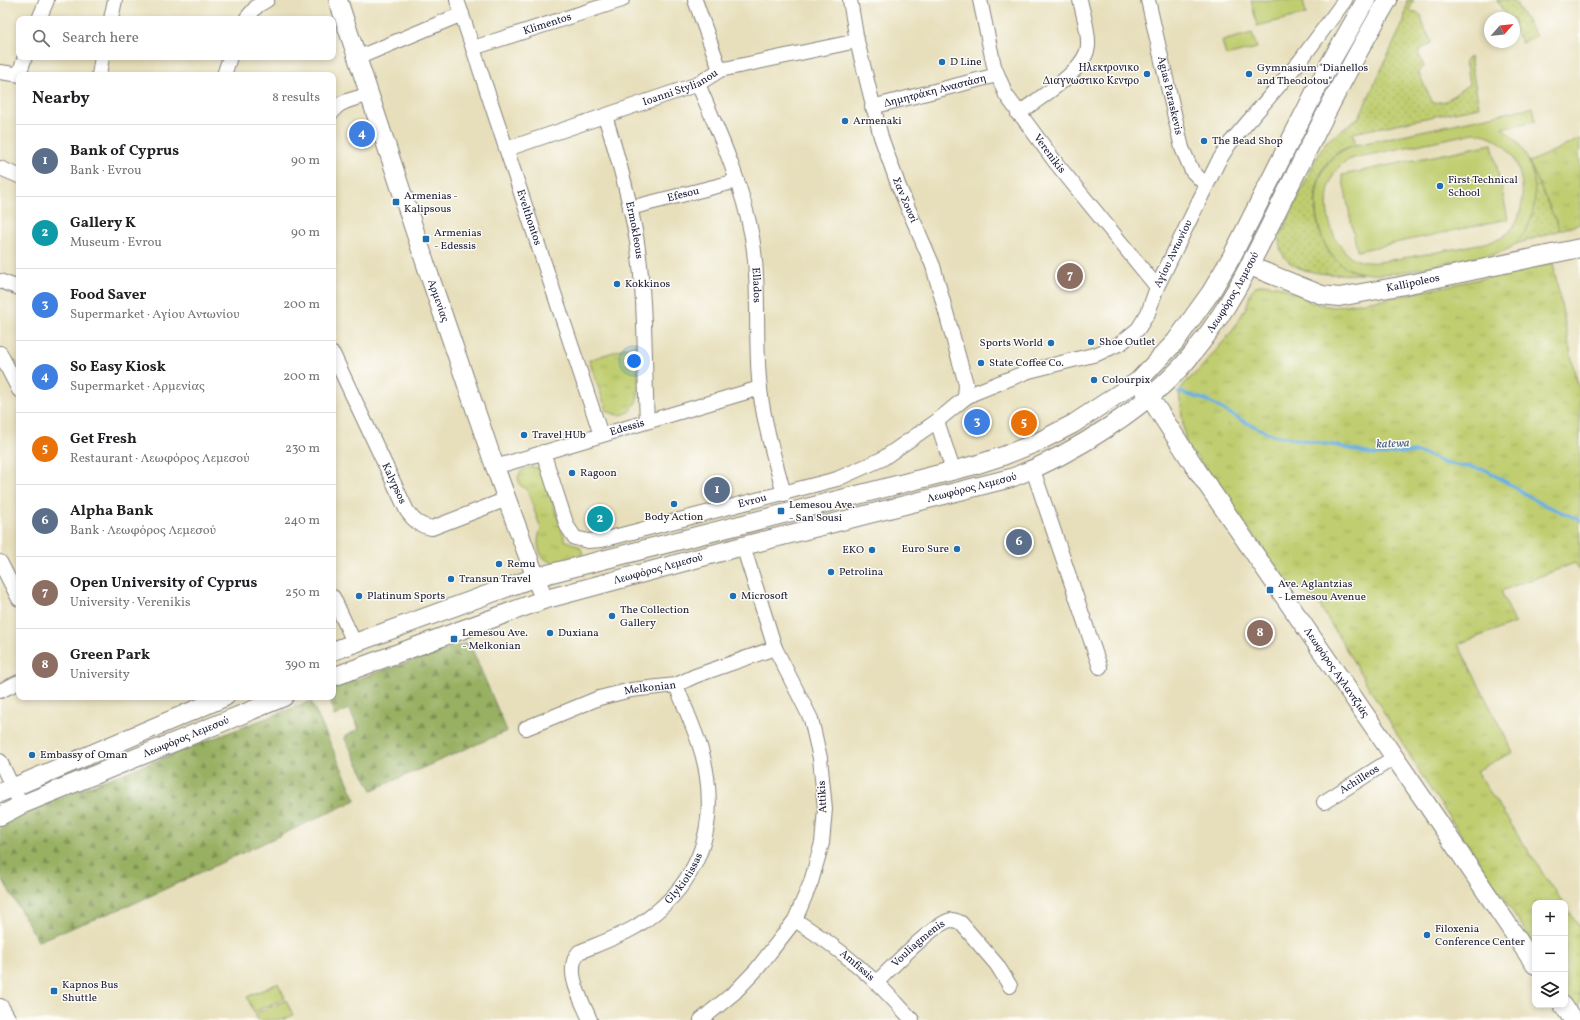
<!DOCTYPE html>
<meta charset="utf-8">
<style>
:root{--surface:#fff;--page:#f2f2f2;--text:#202124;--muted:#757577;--line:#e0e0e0;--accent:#1f6fb2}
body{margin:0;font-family:Vollkorn,serif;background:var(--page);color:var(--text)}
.controls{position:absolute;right:12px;bottom:12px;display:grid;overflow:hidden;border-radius:8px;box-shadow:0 2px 6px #0003}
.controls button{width:36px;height:36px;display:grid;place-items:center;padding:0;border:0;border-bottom:1px solid var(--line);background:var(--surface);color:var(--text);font:20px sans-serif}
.compass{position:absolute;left:1484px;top:12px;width:36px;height:36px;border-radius:50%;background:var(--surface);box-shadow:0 2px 6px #0003;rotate:63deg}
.you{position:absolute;left:634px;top:361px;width:14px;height:14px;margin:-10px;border:3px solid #fff;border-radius:50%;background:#1a73e8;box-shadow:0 0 0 6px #1a73e833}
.badge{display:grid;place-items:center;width:26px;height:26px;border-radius:50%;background:var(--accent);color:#fff;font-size:13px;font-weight:700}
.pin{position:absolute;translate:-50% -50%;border:2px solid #fff;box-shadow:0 1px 4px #0006}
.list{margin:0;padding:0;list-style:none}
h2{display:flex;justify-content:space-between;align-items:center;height:52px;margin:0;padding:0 16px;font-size:17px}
h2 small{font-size:13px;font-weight:400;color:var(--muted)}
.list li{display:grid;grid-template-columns:26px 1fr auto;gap:12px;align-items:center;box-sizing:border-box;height:72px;padding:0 16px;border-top:1px solid var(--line)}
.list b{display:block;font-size:15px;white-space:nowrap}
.list p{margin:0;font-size:13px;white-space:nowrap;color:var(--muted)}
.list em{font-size:13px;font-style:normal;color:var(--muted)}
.icon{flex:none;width:22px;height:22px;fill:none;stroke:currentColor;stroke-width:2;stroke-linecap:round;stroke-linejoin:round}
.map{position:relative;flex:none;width:1580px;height:1020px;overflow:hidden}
.search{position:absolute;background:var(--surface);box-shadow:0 2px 6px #0003;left:16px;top:16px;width:320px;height:44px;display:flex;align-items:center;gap:10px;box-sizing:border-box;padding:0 14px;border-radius:8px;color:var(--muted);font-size:15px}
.panel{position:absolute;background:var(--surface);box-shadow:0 2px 6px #0003;left:16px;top:72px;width:320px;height:628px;border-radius:8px}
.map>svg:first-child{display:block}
.grass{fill:url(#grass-tufts);stroke:#717855}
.forest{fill:url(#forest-firs);stroke:#5d694e}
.garden{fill:url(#garden-dots);stroke:#717855}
.pitch{fill:#c0cd6f;stroke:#717855;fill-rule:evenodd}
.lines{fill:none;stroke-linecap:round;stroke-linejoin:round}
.stream{stroke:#6bb1e1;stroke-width:3.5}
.minor-casing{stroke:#84807b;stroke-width:16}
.major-casing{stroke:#84807b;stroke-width:20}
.minor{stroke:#fff;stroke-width:14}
.major{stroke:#fff;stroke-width:18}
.poi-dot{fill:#1f6fb2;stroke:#fdfcf7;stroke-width:1.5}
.labels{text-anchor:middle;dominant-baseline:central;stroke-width:3;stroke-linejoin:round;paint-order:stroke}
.street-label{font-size:11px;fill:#22223b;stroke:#fdfcf7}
.poi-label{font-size:11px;fill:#22223b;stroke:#fdfcf7;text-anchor:start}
.water-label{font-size:12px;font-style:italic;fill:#3f5b7d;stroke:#fdfcf7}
</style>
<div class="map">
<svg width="1580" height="1020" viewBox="0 0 1580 1020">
<defs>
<pattern id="grass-tufts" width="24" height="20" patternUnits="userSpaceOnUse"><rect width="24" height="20" fill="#c0cd6f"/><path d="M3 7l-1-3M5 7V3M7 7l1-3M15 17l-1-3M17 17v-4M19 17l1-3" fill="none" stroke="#a5b061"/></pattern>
<pattern id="forest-firs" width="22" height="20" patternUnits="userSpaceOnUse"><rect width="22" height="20" fill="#98b062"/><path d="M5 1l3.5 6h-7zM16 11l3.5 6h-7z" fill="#7c8f52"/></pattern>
<pattern id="garden-dots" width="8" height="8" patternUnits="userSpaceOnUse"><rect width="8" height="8" fill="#c0cd6f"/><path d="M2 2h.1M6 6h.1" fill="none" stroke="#a5b061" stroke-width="1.8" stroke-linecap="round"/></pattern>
</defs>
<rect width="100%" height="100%" fill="#fdfcf7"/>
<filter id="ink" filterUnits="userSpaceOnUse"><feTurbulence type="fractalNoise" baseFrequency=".025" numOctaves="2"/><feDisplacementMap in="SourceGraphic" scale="8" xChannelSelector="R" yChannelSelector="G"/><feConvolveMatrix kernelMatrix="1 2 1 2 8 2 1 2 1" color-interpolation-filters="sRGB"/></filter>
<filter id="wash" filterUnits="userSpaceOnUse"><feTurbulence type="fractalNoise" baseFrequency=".012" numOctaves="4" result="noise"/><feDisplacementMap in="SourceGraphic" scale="16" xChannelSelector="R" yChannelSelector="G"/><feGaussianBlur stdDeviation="0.9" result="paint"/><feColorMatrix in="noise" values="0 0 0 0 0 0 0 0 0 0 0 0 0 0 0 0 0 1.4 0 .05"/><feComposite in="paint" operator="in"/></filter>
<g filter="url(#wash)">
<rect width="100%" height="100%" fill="#e7dfbb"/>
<g class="grass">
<polygon points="1580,139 1580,224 1560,230 1529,162"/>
<polygon points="1553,263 1574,370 1580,391 1580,570 1575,563 1501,591 1515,623 1458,644 1513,752 1476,771 1563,903 1535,903 1535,945 1427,784 1317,601 1286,581 1196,456 1187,455 1179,392 1185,383 1200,369 1230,334 1247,306 1251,291 1256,286 1263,284 1282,287 1313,303 1332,307 1396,297"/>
<path d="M637,344C637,356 640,391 637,400C631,415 618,420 606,409L589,360Z"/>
<path d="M530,467L538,468L542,470L565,540L580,547L583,554L557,564C553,562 548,561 545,559C536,552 537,538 541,529L527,490L520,485L518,477L521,471Z"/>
<polygon points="1565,905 1580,928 1580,1015 1565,992"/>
</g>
<g class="forest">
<polygon points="469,642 507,731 372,790 344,737 359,729 349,709 334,716 330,698 333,697 336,686"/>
<polygon points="311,701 356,800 135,903 38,941 0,875 0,825 56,799"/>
</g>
<g class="garden">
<path d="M1407,0H1414L1411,4L1410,11L1421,15L1424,27L1432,42L1418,52L1424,67L1418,72L1433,103L1446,101L1469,84L1465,60L1470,57L1479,107L1353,133L1356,145C1348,147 1340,150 1334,155C1308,178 1312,225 1329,252C1337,264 1349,270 1362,274C1334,275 1278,278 1279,238L1315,161L1326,142L1359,117L1404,21Z"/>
<polygon points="1497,0 1514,0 1536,36 1522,43 1514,29 1514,18 1507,18"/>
<path d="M1529,162L1560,230L1513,245C1536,222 1538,192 1529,162Z"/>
</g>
<g class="pitch">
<polygon points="1251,0 1303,0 1306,14 1257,26"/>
<polygon points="1252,33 1257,48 1226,56 1222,41"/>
<path d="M1533,107L1536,121L1502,128C1509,133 1516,139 1521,147C1540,175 1541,221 1514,245C1501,256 1467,259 1450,262C1407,270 1345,294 1323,240C1318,227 1315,213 1316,199C1318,172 1329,153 1356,145ZM1474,133C1494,134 1508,146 1516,163C1526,185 1526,221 1504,236C1495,243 1480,243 1469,246C1439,252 1409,257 1379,262C1369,263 1358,262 1350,256C1325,238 1318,185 1342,164C1347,160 1353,158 1359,157Z"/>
<polygon points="1492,144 1508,219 1357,251 1342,175"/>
<polygon points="278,983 285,998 254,1012 247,997"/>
<polygon points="286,1000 293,1015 283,1020 258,1020 255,1014"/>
</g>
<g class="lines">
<polyline class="stream" points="1179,392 1206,400 1243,421 1273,435 1338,446 1374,455 1414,452 1427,455 1444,463 1486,470 1540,503 1580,520"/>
</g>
</g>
<g filter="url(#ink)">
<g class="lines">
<g class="minor-casing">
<g id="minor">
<path id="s1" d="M457,0L601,435"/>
<polyline points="695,0 720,70"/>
<path id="s2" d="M850,0L857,41L881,137L899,187L933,266L966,384L965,398"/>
<path id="s3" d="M980,0L994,66L1006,95L1056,163L1157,287"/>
<path id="s4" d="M1148,0L1182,148L1192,171L1206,185"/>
<polyline points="39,19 47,0"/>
<polyline points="111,19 115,0"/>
<polyline points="246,19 257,6 267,0"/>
<path id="s5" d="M473,48L622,0"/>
<polyline points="357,58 462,14"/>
<polyline points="0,72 21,75"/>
<polyline points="19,74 25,57"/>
<polyline points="99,75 102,57"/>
<polyline points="224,75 230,57"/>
<path id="s6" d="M698,84C719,133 742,183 752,237C760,284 755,331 759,379C762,418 774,456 784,494"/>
<path id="s7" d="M872,107L997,75"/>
<path d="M333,112C337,101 358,98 368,95"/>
<path d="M1018,114C1037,99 1086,71 1088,46C1089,31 1083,14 1080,0"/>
<path id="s8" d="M605,116C618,157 630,199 637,242C646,301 644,361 647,421"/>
<path id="s9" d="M507,149L698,84L720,70L857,41"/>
<polyline points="0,168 19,176"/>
<path id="s10" d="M630,208L737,181"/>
<polyline points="0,281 19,288"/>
<polyline points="0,353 19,390"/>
<path id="s11" d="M333,354L407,511C414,521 420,526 432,528L507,499"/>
<polyline points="937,421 953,470"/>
<path id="s12" d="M543,452L567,526L575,538L588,541L602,540L837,479L882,459L937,421L965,398L974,393L1029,371L1097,354L1121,343L1138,329L1148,313L1157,287L1218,162L1230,143L1300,61L1345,0"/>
<path id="s13" d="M495,467L760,388"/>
<polyline points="1033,470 1100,667"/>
<polyline points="0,562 19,599"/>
<polyline points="333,597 354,642"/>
<polyline points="0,691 19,682"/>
<path id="s14" d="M526,728L599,698L631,690L676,685L695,676L775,648"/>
<polyline points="0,761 21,805"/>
<path id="s15" d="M1324,802L1395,757"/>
<path id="s16" d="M795,920C841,949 876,979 912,1020"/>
<path id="s17" d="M876,983C889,970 936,921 952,920C955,920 959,922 961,923L997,965L1010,986"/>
<path id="s18" d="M590,1020C582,1001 563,970 579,952C598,944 619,937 637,926C691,891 716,841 707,777C703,745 687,714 676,685"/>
<polyline points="701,1020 735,992 757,969 795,920 811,882 822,843 825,809 820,758 811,719 775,648 743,546"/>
</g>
</g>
<g class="major-casing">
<g id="major">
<path id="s19" d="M338,0L431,280L495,467L540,589"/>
<path id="s20" d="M1250,266L1322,295L1339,297L1400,286L1580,248"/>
<path id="s21" d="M1143,387L1197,470L1426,803L1535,965"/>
<polyline points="333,651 536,577 975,465 1003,456 1038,442 1073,424 1138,381 1175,342 1211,292 1232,256 1325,72 1366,0"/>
<path id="s22" d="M333,677L543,600L743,546L1011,478C1072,455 1152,405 1193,353C1231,307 1256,253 1282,201C1316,133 1349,65 1388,0"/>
<polyline points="0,793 225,697"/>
<path id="s23" d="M0,816L21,805L284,697"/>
<polyline points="1563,1005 1573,1020"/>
<polyline points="0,1008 7,1020"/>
</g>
</g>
<use href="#minor" class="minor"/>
<use href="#major" class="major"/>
</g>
</g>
<g class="poi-dot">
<circle cx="942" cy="62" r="4"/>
<circle cx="1147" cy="74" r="4"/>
<circle cx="1249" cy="74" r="4"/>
<circle cx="845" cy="121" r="4"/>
<circle cx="1204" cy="141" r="4"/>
<circle cx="1440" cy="186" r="4"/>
<rect x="392" y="198" width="8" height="8" rx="2"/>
<rect x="422" y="235" width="8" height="8" rx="2"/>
<circle cx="617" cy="284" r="4"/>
<circle cx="1091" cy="342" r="4"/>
<circle cx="1051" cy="343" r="4"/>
<circle cx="981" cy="363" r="4"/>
<circle cx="1094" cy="380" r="4"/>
<circle cx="524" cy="435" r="4"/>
<circle cx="572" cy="473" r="4"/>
<circle cx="674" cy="504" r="4"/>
<rect x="777" y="507" width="8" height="8" rx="2"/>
<circle cx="957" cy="549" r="4"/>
<circle cx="872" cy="550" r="4"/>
<circle cx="499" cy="564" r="4"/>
<circle cx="831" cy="572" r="4"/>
<circle cx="451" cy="579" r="4"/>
<rect x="1266" y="586" width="8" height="8" rx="2"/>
<circle cx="359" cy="596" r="4"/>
<circle cx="733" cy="596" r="4"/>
<circle cx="612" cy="616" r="4"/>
<circle cx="550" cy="633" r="4"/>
<rect x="450" y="635" width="8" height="8" rx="2"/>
<circle cx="32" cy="755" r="4"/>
<circle cx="1427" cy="935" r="4"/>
<rect x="50" y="987" width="8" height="8" rx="2"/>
</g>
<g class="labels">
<g class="street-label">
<text stroke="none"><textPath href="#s5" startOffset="78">Klimentos</textPath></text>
<text stroke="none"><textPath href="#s9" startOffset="184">Ioanni Stylianou</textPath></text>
<text stroke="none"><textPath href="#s7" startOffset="65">Δημητράκη Αναστάση</textPath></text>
<text stroke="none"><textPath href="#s4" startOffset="98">Agias Paraskevis</textPath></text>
<text stroke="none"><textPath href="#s3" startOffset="172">Verenikis</textPath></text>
<text stroke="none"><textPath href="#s10" startOffset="55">Efesou</textPath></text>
<text stroke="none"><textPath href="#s2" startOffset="208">Σαν Σουσί</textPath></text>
<text stroke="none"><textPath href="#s1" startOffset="229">Evelthontos</textPath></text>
<text stroke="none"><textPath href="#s8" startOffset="118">Ermokleous</textPath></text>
<text stroke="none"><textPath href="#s12" startOffset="786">Αγίου Αντωνίου</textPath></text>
<text stroke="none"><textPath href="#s20" startOffset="170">Kallipoleos</textPath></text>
<text stroke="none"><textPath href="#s6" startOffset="211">Ellados</textPath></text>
<text stroke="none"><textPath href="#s22" startOffset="1003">Λεωφόρος Λεμεσού</textPath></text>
<text stroke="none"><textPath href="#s19" startOffset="317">Αρμενίας</textPath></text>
<text stroke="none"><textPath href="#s13" startOffset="138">Edessis</textPath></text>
<text stroke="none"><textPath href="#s11" startOffset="143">Kalypsos</textPath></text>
<text stroke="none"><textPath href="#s22" startOffset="667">Λεωφόρος Λεμεσού</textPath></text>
<text stroke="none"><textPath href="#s12" startOffset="275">Evrou</textPath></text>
<text stroke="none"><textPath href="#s22" startOffset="343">Λεωφόρος Λεμεσού</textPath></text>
<text stroke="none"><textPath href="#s21" startOffset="345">Λεωφόρος Αγλαντζιάς</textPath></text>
<text stroke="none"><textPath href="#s14" startOffset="131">Melkonian</textPath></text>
<text stroke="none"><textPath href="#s23" startOffset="202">Λεωφόρος Λεμεσού</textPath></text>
<text stroke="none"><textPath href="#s15" startOffset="42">Achilleos</textPath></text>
<text transform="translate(823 797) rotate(-93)">Attikis</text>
<text stroke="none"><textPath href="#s18" startOffset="204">Glykiotissas</textPath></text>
<text stroke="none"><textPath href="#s17" startOffset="58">Vouliagmenis</textPath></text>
<text stroke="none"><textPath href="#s16" startOffset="77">Amfissis</textPath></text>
</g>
<g class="poi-label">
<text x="950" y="62">D Line</text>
<text x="1139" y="68" text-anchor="end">Ηλεκτρονικο<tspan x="1139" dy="13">Διαγνωστικο Κεντρο</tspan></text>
<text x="1257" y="68">Gymnasium "Dianellos<tspan x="1257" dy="13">and Theodotou"</tspan></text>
<text x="853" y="121">Armenaki</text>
<text x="1212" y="141">The Bead Shop</text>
<text x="1448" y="180">First Technical<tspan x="1448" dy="13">School</tspan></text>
<text x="404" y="196">Armenias -<tspan x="404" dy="13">Kalipsous</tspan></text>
<text x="434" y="233">Armenias<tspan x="434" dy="13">- Edessis</tspan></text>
<text x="625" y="284">Kokkinos</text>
<text x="1099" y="342">Shoe Outlet</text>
<text x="1043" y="343" text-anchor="end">Sports World</text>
<text x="989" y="363">State Coffee Co.</text>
<text x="1102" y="380">Colourpix</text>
<text x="532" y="435">Travel HUb</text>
<text x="580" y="473">Ragoon</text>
<text x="789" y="505">Lemesou Ave.<tspan x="789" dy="13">- San Sousi</tspan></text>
<text x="674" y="517" text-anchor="middle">Body Action</text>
<text x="949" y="549" text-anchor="end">Euro Sure</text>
<text x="864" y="550" text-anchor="end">EKO</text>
<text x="507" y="564">Remu</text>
<text x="839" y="572">Petrolina</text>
<text x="459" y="579">Transun Travel</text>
<text x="1278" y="584">Ave. Aglantzias<tspan x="1278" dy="13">- Lemesou Avenue</tspan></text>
<text x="367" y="596">Platinum Sports</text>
<text x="741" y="596">Microsoft</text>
<text x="620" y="610">The Collection<tspan x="620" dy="13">Gallery</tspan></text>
<text x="462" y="633">Lemesou Ave.<tspan x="462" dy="13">- Melkonian</tspan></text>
<text x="558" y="633">Duxiana</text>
<text x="40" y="755">Embassy of Oman</text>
<text x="1435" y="929">Filoxenia<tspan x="1435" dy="13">Conference Center</tspan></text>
<text x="62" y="985">Kapnos Bus<tspan x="62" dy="13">Shuttle</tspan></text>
</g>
<g class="water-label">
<text transform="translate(1393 444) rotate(-2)">katewa</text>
</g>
</g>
</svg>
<div class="controls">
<button>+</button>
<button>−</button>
<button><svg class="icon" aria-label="layers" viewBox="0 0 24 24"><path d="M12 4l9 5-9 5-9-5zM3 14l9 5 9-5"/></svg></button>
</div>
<svg class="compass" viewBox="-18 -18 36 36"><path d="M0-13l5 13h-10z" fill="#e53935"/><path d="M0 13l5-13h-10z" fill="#757577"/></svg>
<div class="you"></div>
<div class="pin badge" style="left:717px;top:490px;background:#5c6f8a">1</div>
<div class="pin badge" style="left:600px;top:519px;background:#0f9aa8">2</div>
<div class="pin badge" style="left:977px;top:422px;background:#3f7fe0">3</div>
<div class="pin badge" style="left:362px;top:134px;background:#3f7fe0">4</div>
<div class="pin badge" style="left:1024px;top:423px;background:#e8710a">5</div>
<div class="pin badge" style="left:1019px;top:542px;background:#5c6f8a">6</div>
<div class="pin badge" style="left:1070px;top:276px;background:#8d6e63">7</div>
<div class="pin badge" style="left:1260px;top:633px;background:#8d6e63">8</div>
<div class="search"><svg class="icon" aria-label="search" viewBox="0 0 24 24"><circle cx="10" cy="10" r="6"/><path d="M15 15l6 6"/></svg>Search here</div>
<section class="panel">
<h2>Nearby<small>8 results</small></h2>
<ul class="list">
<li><span class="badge" style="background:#5c6f8a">1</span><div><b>Bank of Cyprus</b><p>Bank · Evrou</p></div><em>90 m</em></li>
<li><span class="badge" style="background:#0f9aa8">2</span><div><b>Gallery K</b><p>Museum · Evrou</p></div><em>90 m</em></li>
<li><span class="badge" style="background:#3f7fe0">3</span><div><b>Food Saver</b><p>Supermarket · Αγίου Αντωνίου</p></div><em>200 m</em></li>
<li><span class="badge" style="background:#3f7fe0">4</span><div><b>So Easy Kiosk</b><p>Supermarket · Αρμενίας</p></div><em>200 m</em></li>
<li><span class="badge" style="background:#e8710a">5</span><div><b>Get Fresh</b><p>Restaurant · Λεωφόρος Λεμεσού</p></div><em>230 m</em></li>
<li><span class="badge" style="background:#5c6f8a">6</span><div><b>Alpha Bank</b><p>Bank · Λεωφόρος Λεμεσού</p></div><em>240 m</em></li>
<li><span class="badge" style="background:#8d6e63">7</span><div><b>Open University of Cyprus</b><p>University · Verenikis</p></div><em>250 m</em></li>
<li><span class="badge" style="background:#8d6e63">8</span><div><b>Green Park</b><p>University</p></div><em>390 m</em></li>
</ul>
</section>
</div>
